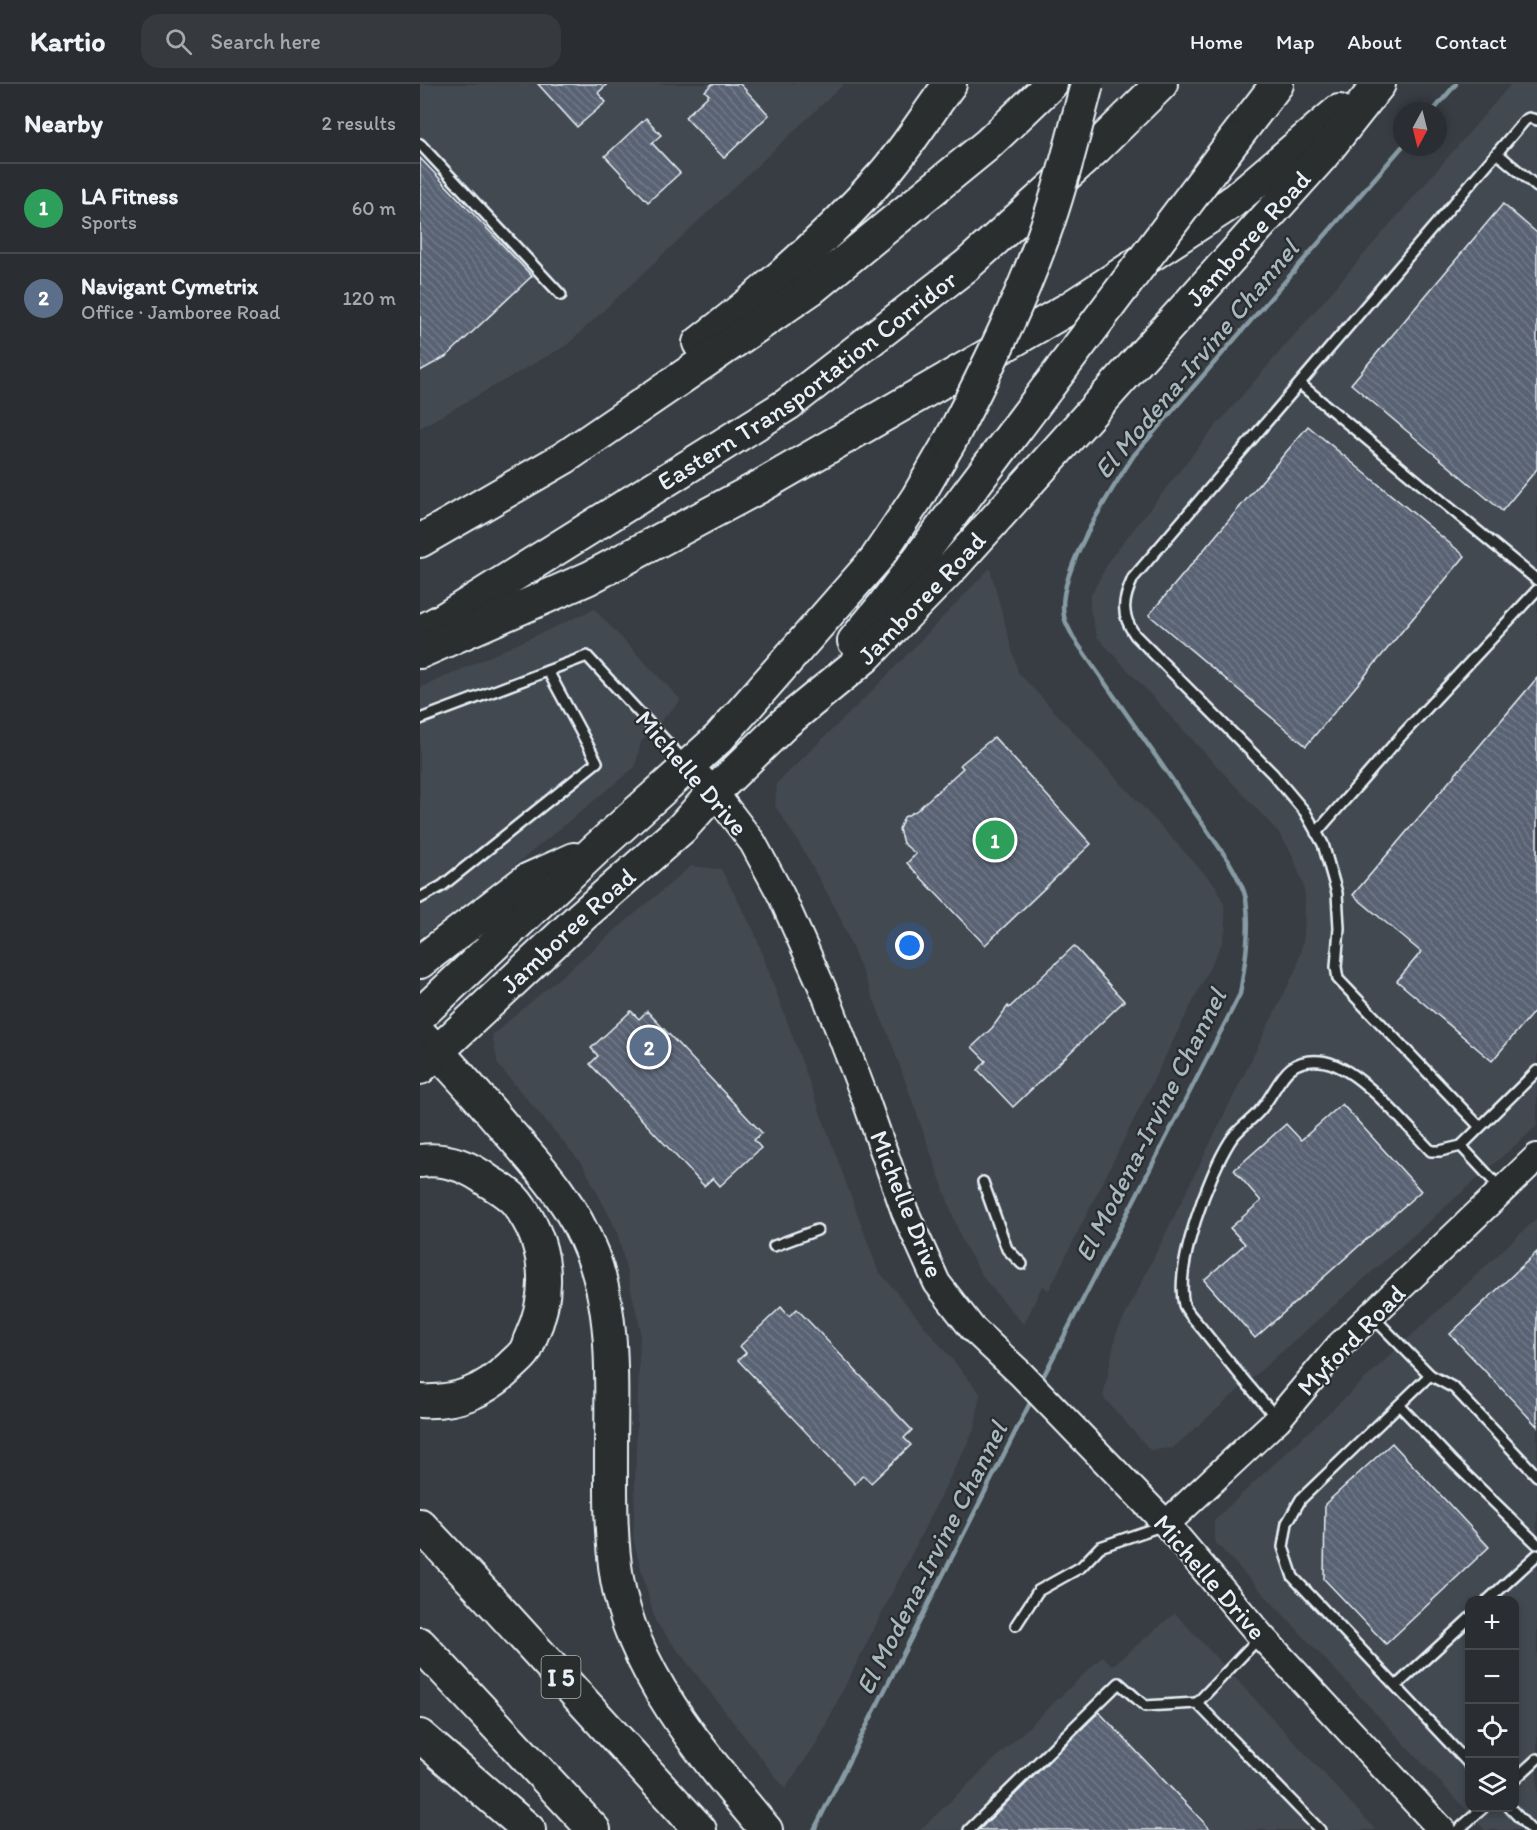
<!DOCTYPE html>
<meta charset="utf-8">
<style>
:root{--surface:#2a2e32;--page:#363a3e;--text:#f1f3f6;--muted:#a5a8ac;--line:#464a4d;--accent:#1a73e8}
body{margin:0;font-family:Itim,sans-serif;background:var(--page);color:var(--text)}
.controls{position:absolute;right:18px;bottom:18px;display:grid;overflow:hidden;border-radius:12px;box-shadow:0 3px 9px #0003}
.controls button{width:54px;height:54px;display:grid;place-items:center;padding:0;border:0;border-bottom:2px solid var(--line);background:var(--surface);color:var(--text);font:30px sans-serif}
.compass{position:absolute;left:973px;top:18px;width:54px;height:54px;border-radius:50%;background:var(--surface);box-shadow:0 3px 9px #0003;rotate:187deg}
.you{position:absolute;left:490px;top:862px;width:21px;height:21px;margin:-15px;border:4px solid #fff;border-radius:50%;background:#1a73e8;box-shadow:0 0 0 9px #1a73e833}
.badge{display:grid;place-items:center;width:39px;height:39px;border-radius:50%;background:var(--accent);color:#fff;font-size:20px;font-weight:700}
.pin{position:absolute;translate:-50% -50%;border:3px solid #fff;box-shadow:0 2px 6px #0006}
.list{margin:0;padding:0;list-style:none}
h2{display:flex;justify-content:space-between;align-items:center;height:78px;margin:0;padding:0 24px;font-size:26px}
h2 small{font-size:20px;font-weight:400;color:var(--muted)}
.list li{display:grid;grid-template-columns:39px 1fr auto;gap:18px;align-items:center;box-sizing:border-box;height:90px;padding:0 24px;border-top:2px solid var(--line)}
.list b{display:block;font-size:22px;white-space:nowrap}
.list p{margin:0;font-size:20px;white-space:nowrap;color:var(--muted)}
.list em{font-size:20px;font-style:normal;color:var(--muted)}
.icon{flex:none;width:33px;height:33px;fill:none;stroke:currentColor;stroke-width:2;stroke-linecap:round;stroke-linejoin:round}
.map{position:relative;flex:none;width:1117px;height:1746px;overflow:hidden}
header{display:flex;align-items:center;gap:36px;box-sizing:border-box;height:84px;padding:0 30px;background:var(--surface);border-bottom:2px solid var(--line)}
header strong{font-size:28px}
nav{display:flex;gap:33px;margin-inline-start:auto;font-size:21px}
.search{width:420px;height:54px;background:var(--page);display:flex;align-items:center;gap:15px;box-sizing:border-box;padding:0 21px;border-radius:18px;color:var(--muted);font-size:22px}
main{display:flex}
aside{flex:1;background:var(--surface)}
.map>svg:first-child{display:block}
.built{fill:#424851;fill-rule:evenodd}
.lines{fill:none;stroke-linecap:round;stroke-linejoin:round}
.stream{stroke:#879ba4;stroke-width:4.5}
.building{fill:url(#building-back-hatch);stroke:#e8f1f8;stroke-width:1.5}
.lane-casing{stroke:#e8f1f8;stroke-width:14}
.secondary-casing{stroke:#e8f1f8;stroke-width:30}
.highway-casing{stroke:#e8f1f8;stroke-width:36}
.lane{stroke:#2a2d2e;stroke-width:9}
.secondary{stroke:#2a2d2e;stroke-width:26}
.highway{stroke:#2a2d2e;stroke-width:32}
.highway-bridge-casing{stroke:#e8f1f8;stroke-width:36;stroke-linecap:butt}
.highway-bridge{stroke:#2a2d2e;stroke-width:32}
.labels{text-anchor:middle;dominant-baseline:central;stroke-width:4.5;stroke-linejoin:round;paint-order:stroke}
.shield{fill:#2a2d2e;stroke:#afb6bb;stroke-width:1.5}
.shield-label{font-size:24px;font-weight:bold;fill:#e8f1f8}
.street-label{font-size:26px;fill:#e8f1f8;stroke:#2a2d2e}
.water-label{font-size:27px;font-style:italic;fill:#a8b8c0;stroke:#2a2d2e}
</style>
<header>
<strong>Kartio</strong>
<div class="search"><svg class="icon" aria-label="search" viewBox="0 0 24 24"><circle cx="10" cy="10" r="6"/><path d="M15 15l6 6"/></svg>Search here</div>
<nav><a>Home</a><a>Map</a><a>About</a><a>Contact</a></nav>
</header>
<main>
<aside>
<h2>Nearby<small>2 results</small></h2>
<ul class="list">
<li><span class="badge" style="background:#2e9e5b">1</span><div><b>LA Fitness</b><p>Sports</p></div><em>60 m</em></li>
<li><span class="badge" style="background:#5c6f8a">2</span><div><b>Navigant Cymetrix</b><p>Office · Jamboree Road</p></div><em>120 m</em></li>
</ul>
</aside>
<div class="map">
<svg width="1117" height="1746" viewBox="0 0 1117 1746">
<defs>
<pattern id="building-back-hatch" width="6" height="6" patternUnits="userSpaceOnUse" patternTransform="scale(1.5)"><rect width="6" height="6" fill="#596273"/><path d="M-1 5l2 2M0 0l6 6M5-1l2 2" fill="none" stroke="#717988"/></pattern>
</defs>
<rect width="100%" height="100%" fill="#383d43"/>
<filter id="ink" filterUnits="userSpaceOnUse"><feTurbulence type="fractalNoise" baseFrequency=".0167" numOctaves="2"/><feDisplacementMap in="SourceGraphic" scale="12" xChannelSelector="R" yChannelSelector="G"/><feConvolveMatrix kernelMatrix="1 2 1 2 8 2 1 2 1" color-interpolation-filters="sRGB"/></filter>
<g filter="url(#ink)">
<g class="built">
<polygon points="0,0 424,0 147,261 0,344"/>
<polygon points="1091,0 1117,0 1117,1042 753,1364 730,1366 683,1313 696,1250 877,883 884,852 885,811 882,797 872,770 858,748 677,553 670,525 670,513 690,475 788,351"/>
<polygon points="570,484 598,588 796,802 804,820 806,842 803,857 629,1206 622,1202 604,1241 565,1196 542,1157 472,960 418,829 379,759 355,722 357,699 453,606"/>
<polygon points="174,525 261,616 221,658 215,683 48,820 0,853 0,604"/>
<polygon points="271,782 301,785 334,847 458,1186 560,1309 555,1344 396,1660 365,1705 235,1537 213,1455 220,1244 197,1147 163,1081 78,981 72,951"/>
<path d="M1117,1134V1746H1065L794,1457V1436ZM1050,1516H1094V1724H1050Z"/>
<polygon points="755,1529 956,1746 500,1746 683,1572 692,1582"/>
</g>
<g class="lines">
<g class="stream">
<polyline points="1013,27 1036,0"/>
<path d="M620,1299L820,910C825,880 831,845 826,815C823,801 815,788 808,776L653,553C650,546 645,539 644,532C635,491 691,406 714,371L982,63"/>
<polyline points="394,1746 612,1315"/>
</g>
</g>
<g class="building">
<polygon points="118,0 187,0 178,9 186,18 157,43"/>
<polygon points="292,0 320,0 349,31 304,74 265,33 289,11 285,7"/>
<polygon points="226,34 241,51 232,59 260,89 228,118 185,72"/>
<polygon points="0,74 112,192 27,272 0,287"/>
<polygon points="1083,120 1117,149 1117,385 1082,427 931,300"/>
<polygon points="888,342 1045,472 886,662 729,531"/>
<polygon points="1117,594 1117,924 1072,977 977,897 1001,868 933,811"/>
<polygon points="574,653 671,760 565,861 487,779 496,770 483,759 479,745 484,733 496,727 543,684 540,681"/>
<polygon points="654,862 704,917 593,1023 558,986 566,977 552,963 572,944 588,922 589,924"/>
<polygon points="211,927 219,935 227,927 342,1049 334,1056 341,1064 300,1102 293,1094 284,1102 170,980 178,972 171,964"/>
<polygon points="922,1020 1001,1107 835,1254 784,1196 825,1160 810,1144 841,1117 814,1086 866,1040 881,1056"/>
<polygon points="1117,1168 1117,1342 1030,1250"/>
<polygon points="361,1223 369,1232 377,1225 492,1346 484,1354 491,1361 451,1399 443,1391 435,1400 318,1276 326,1269 320,1262"/>
<polygon points="972,1359 1069,1463 966,1560 904,1495 905,1420"/>
<polygon points="679,1628 791,1746 559,1746"/>
</g>
<g class="lines">
<g class="lane-casing">
<g id="lane">
<polyline points="0,60 141,211"/>
<polyline points="1077,69 1117,103"/>
<polyline points="880,300 1117,496"/>
<polyline points="0,635 167,572 266,679"/>
<polyline points="896,749 982,651 1117,506"/>
<polyline points="0,814 22,802 177,678 128,587"/>
<path d="M1059,1042L918,895L916,883L919,844L917,809L903,760L885,728L853,690L715,551C700,530 703,516 713,494L1105,36L1109,34L1117,36"/>
<polyline points="1041,1062 1081,1105"/>
<polyline points="563,1098 587,1165 602,1180"/>
<polyline points="354,1162 397,1146"/>
<polyline points="952,1232 1010,1291 881,1415 867,1439 863,1463 873,1493 1050,1681"/>
<polyline points="1010,1291 1034,1304 1117,1392"/>
<polyline points="979,1321 1034,1379 1117,1460"/>
<path d="M856,1333C831,1305 807,1276 783,1246C778,1239 767,1229 764,1221C754,1182 789,1090 810,1057C818,1044 833,1036 842,1024C861,1000 864,974 900,977C937,980 984,1040 1011,1067H1020L1041,1062L1117,987"/>
<polyline points="1068,1516 1117,1471"/>
<polyline points="596,1541 618,1507 661,1483 680,1463 744,1441"/>
<polyline points="976,1602 1050,1534"/>
<polyline points="777,1619 839,1554"/>
<polyline points="1094,1696 1117,1675"/>
<polyline points="1090,1724 1111,1746"/>
<polyline points="549,1746 699,1599 725,1622 777,1619 900,1746"/>
<polyline points="1038,1746 1063,1724"/>
</g>
</g>
<g class="secondary-casing">
<g id="secondary">
<polyline points="268,681 294,708 333,759 361,811 406,912 445,1014 485,1128 517,1199 552,1244 601,1290 746,1440 841,1552 1022,1746"/>
<polyline points="746,1440 858,1335 920,1261 1117,1073"/>
</g>
</g>
<g class="highway-casing">
<g id="highway">
<polyline points="814,56 857,0"/>
<path d="M279,259C342,211 410,151 462,92C487,64 507,30 530,0"/>
<polyline points="0,457 144,374 391,205 567,61 631,0"/>
<path id="s1" d="M0,548L24,535L368,320L546,182L675,65L741,0"/>
<polyline points="434,557 463,522 628,303"/>
<polyline points="0,568 169,494 341,402 648,225 811,119 919,27"/>
<polyline points="0,878 107,796 154,775"/>
<polyline points="0,931 174,767 299,654 456,475 497,414 530,357"/>
<path d="M0,950C30,980 58,1012 85,1044C121,1085 152,1118 172,1170C196,1232 191,1304 191,1368C191,1411 190,1453 197,1495C213,1591 286,1674 346,1746"/>
<path id="s2" d="M0,984L162,832L262,744L294,708L366,638L445,573L535,480L901,73L959,0"/>
<path d="M0,1077C25,1074 48,1082 68,1097C78,1103 90,1110 97,1119C128,1159 132,1208 111,1253C109,1258 107,1265 104,1269C100,1274 95,1278 91,1282C64,1308 37,1319 0,1317"/>
<polyline points="0,1441 65,1510 280,1746"/>
<polyline points="0,1560 174,1746"/>
<polyline points="0,1652 109,1746"/>
</g>
</g>
<use href="#lane" class="lane"/>
<use href="#secondary" class="secondary"/>
<use href="#highway" class="highway"/>
<g class="highway-bridge-casing">
<g id="highway-bridge">
<polyline points="628,303 814,56"/>
<path d="M530,357C567,285 603,213 629,136C644,92 655,46 667,0"/>
</g>
</g>
<use href="#highway-bridge" class="highway-bridge"/>
</g>
</g>
<g class="labels">
<rect class="shield" x="121.5" y="1572" width="39" height="42" rx="4.5"/>
<g class="shield-label">
<text x="141" y="1593">I 5</text>
</g>
<g class="street-label">
<text stroke="none"><textPath href="#s2" startOffset="1174">Jamboree Road</textPath></text>
<text stroke="none"><textPath href="#s1" startOffset="462">Eastern Transportation Corridor</textPath></text>
<text stroke="none"><textPath href="#s2" startOffset="688">Jamboree Road</textPath></text>
<text transform="translate(272 689) rotate(49)">Michelle Drive</text>
<text stroke="none"><textPath href="#s2" startOffset="202">Jamboree Road</textPath></text>
<text transform="translate(487 1120) rotate(68)">Michelle Drive</text>
<text transform="translate(931 1256) rotate(-46)">Myford Road</text>
<text transform="translate(790 1493) rotate(49)">Michelle Drive</text>
</g>
<g class="water-label">
<text transform="translate(776 275) rotate(-50)">El Modena-Irvine Channel</text>
<text transform="translate(730 1041) rotate(-63)">El Modena-Irvine Channel</text>
<text transform="translate(511 1474) rotate(-63)">El Modena-Irvine Channel</text>
</g>
</g>
</svg>
<div class="controls">
<button>+</button>
<button>−</button>
<button><svg class="icon" aria-label="locate" viewBox="0 0 24 24"><circle cx="12" cy="12" r="6"/><path d="M12 2v4M12 18v4M2 12h4M18 12h4"/></svg></button>
<button><svg class="icon" aria-label="layers" viewBox="0 0 24 24"><path d="M12 4l9 5-9 5-9-5zM3 14l9 5 9-5"/></svg></button>
</div>
<svg class="compass" viewBox="-18 -18 36 36"><path d="M0-13l5 13h-10z" fill="#e53935"/><path d="M0 13l5-13h-10z" fill="#a5a8ac"/></svg>
<div class="you"></div>
<div class="pin badge" style="left:575px;top:756px;background:#2e9e5b">1</div>
<div class="pin badge" style="left:229px;top:963px;background:#5c6f8a">2</div>
</div>
</main>
